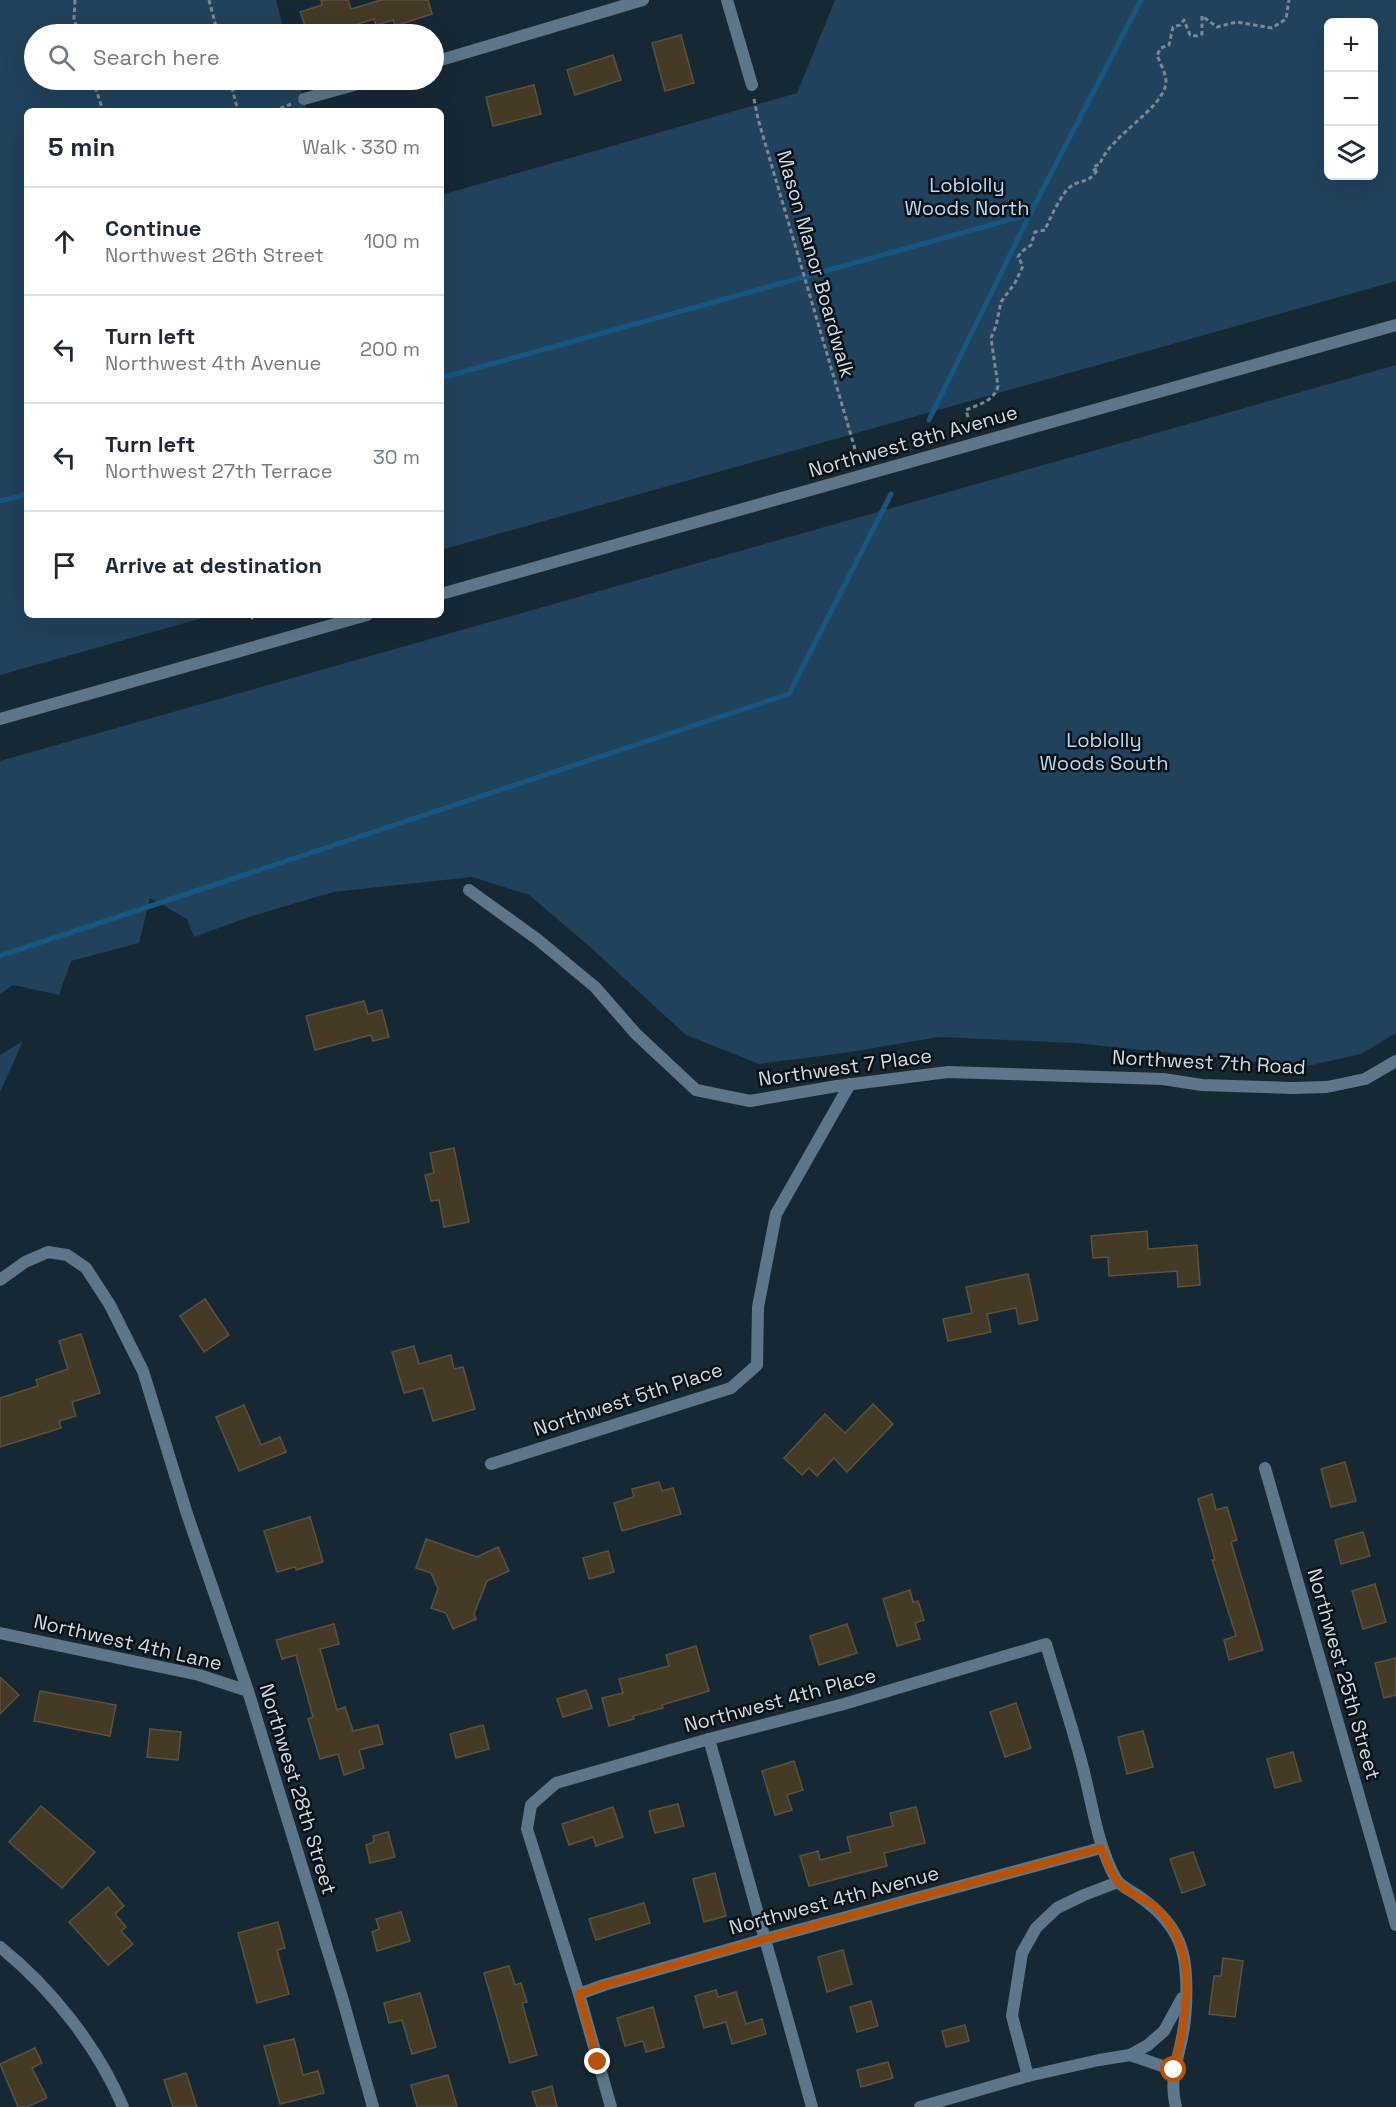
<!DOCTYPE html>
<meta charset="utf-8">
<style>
:root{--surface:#fff;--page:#f6f6f7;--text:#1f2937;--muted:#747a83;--line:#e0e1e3}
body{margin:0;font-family:"Space Grotesk",sans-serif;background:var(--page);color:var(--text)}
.controls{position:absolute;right:18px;top:18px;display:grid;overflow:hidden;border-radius:9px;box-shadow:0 6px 24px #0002}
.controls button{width:54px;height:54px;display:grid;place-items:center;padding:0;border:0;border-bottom:2px solid var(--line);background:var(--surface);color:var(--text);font:30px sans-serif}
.stop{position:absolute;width:18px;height:18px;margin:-14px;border:4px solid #b45309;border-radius:50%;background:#fff}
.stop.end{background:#b45309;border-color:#fff;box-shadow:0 2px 6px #0008}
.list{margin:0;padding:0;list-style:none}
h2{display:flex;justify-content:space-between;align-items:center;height:78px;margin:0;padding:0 24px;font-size:26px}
h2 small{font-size:20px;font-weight:400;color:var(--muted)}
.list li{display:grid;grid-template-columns:39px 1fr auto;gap:18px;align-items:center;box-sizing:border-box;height:108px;padding:0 24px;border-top:2px solid var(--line)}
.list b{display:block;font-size:22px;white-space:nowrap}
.list p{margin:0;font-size:20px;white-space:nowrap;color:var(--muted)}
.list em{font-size:20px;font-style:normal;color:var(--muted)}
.icon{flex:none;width:33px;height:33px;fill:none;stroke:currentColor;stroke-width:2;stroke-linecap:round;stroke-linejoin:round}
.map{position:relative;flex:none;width:1396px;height:2107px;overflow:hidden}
.search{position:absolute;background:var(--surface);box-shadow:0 6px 24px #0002;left:24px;top:24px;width:420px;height:66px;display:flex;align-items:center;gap:15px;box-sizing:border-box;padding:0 21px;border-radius:33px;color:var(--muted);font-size:22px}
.panel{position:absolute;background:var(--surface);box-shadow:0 6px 24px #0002;left:24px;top:108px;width:420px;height:510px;border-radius:9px}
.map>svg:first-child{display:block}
.green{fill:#21425c;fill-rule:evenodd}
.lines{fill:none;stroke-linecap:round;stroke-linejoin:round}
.stream{stroke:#165680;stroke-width:5}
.building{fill:#443a26;stroke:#5c513d;stroke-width:1.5}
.path{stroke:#7a8893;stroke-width:3;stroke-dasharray:4.5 3;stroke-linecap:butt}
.minor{stroke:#5e768a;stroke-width:12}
.tertiary{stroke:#5e768a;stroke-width:12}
.route{stroke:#b45309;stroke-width:8}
.labels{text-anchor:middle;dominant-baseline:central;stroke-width:5;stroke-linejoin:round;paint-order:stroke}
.park-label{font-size:20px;fill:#bcdcf5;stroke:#091016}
.street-label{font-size:20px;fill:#d1dce5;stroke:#091016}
</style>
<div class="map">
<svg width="1396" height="2107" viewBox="0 0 1396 2107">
<rect width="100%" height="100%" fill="#172835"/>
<g class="green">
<polygon points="0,0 276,0 285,34 34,34 34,80 298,80 307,111 27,111 27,615 213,615 0,675"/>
<path d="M835,0H1396V281L441,550V195L797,93ZM1374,22V176H1328V22Z"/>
<polygon points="1396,365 1396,1033 1361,1054 1303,1067 1076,1043 939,1037 844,1053 759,1064 686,1035 588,945 529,895 472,877 333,892 246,918 194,937 187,919 150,898 139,943 71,961 59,995 13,985 0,994 0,761"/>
<polygon points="23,1041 0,1092 0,1055"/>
</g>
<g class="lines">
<g class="stream">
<polyline points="441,378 1030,214"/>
<polyline points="929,420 1030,214 1141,0"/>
<polyline points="0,501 27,494"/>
<polyline points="0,956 789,694 891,494"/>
</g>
</g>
<g class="building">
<polygon points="321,0 348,0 351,9 381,0 428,0 432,14 395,26 393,20 376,25 374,19 326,34 308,34 300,12 322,5"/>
<polygon points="681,35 694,83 665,91 652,43"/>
<polygon points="613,55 621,80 575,95 567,70"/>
<polygon points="534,85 541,114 493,126 486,97"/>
<polygon points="364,1001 368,1014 382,1010 389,1037 373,1041 371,1035 315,1050 306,1016"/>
<polygon points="454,1148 469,1222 444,1227 439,1200 431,1201 425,1175 434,1173 430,1153"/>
<polygon points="1147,1231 1148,1249 1197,1245 1200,1285 1178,1287 1177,1271 1109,1276 1108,1257 1093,1258 1091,1236"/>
<polygon points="1028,1274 1038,1320 1019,1324 1016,1308 987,1314 991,1332 948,1341 943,1319 972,1313 966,1287"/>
<polygon points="205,1299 229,1335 204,1352 180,1316"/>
<polygon points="81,1334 100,1393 72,1402 76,1416 59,1421 61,1428 0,1447 0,1398 38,1386 36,1380 68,1369 59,1341"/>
<polygon points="414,1346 419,1364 451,1355 454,1369 463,1367 475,1409 433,1421 423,1388 404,1393 392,1352"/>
<polygon points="873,1404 893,1424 847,1472 834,1458 817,1476 809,1468 802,1475 784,1458 825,1414 845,1433"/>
<polygon points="244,1405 261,1445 280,1437 286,1452 239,1471 216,1417"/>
<polygon points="1345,1462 1356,1501 1331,1507 1321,1469"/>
<polygon points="659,1482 662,1491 673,1488 681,1514 622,1531 614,1503 634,1497 632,1489"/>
<polygon points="1212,1494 1216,1510 1227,1507 1237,1540 1231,1542 1263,1650 1229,1660 1224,1640 1236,1636 1212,1560 1215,1560 1198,1499"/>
<polygon points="310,1517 323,1562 296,1570 295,1567 277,1572 264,1531"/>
<polygon points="1363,1532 1370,1556 1341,1564 1335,1540"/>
<polygon points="426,1539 477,1557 498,1547 509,1571 487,1581 474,1614 476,1619 453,1629 446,1613 431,1608 438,1589 431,1573 416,1568"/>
<polygon points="608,1551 614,1572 589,1579 583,1558"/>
<polygon points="1375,1584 1386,1622 1363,1629 1352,1591"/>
<polygon points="910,1590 913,1602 918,1601 924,1620 915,1623 920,1639 897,1646 883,1599"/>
<polygon points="334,1624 339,1644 320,1649 337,1710 345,1707 353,1731 378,1725 383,1744 359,1750 364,1768 344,1775 338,1754 320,1759 308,1719 313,1717 296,1655 282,1659 276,1640"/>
<polygon points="847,1624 857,1653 819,1665 810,1636"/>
<polygon points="696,1646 709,1691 662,1705 663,1708 633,1716 634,1719 609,1726 602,1698 623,1693 619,1679 669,1666 666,1655"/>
<polygon points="1396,1658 1396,1695 1384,1698 1375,1663"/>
<polygon points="0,1677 19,1695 0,1714"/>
<polygon points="586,1690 592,1708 563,1717 557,1699"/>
<polygon points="40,1691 116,1705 110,1736 34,1721"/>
<polygon points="1016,1703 1031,1748 1005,1757 990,1712"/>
<polygon points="483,1725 489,1749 456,1758 450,1734"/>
<polygon points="150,1729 181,1732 178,1760 147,1757"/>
<polygon points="1143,1731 1153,1767 1127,1774 1118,1737"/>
<polygon points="1293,1752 1301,1781 1275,1788 1267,1759"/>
<polygon points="794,1761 803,1790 787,1795 792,1810 775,1815 762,1771"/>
<polygon points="678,1804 684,1826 655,1833 649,1811"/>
<polygon points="41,1806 95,1852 62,1888 9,1842"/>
<polygon points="613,1807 623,1837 596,1846 593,1837 569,1845 562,1824"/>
<polygon points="916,1807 925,1843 884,1853 887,1866 809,1886 800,1856 818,1851 820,1860 851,1852 847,1837 893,1826 890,1813"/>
<polygon points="388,1832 395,1857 370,1863 366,1845 374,1842 373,1836"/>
<polygon points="1193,1852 1205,1885 1182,1893 1170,1859"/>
<polygon points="715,1873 726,1916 704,1922 693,1879"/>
<polygon points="108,1887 124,1906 115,1914 126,1927 121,1931 133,1944 108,1965 69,1922"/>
<polygon points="644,1903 650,1923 596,1940 589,1919"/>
<polygon points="401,1912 410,1941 377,1951 372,1932 379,1929 376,1919"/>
<polygon points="278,1922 285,1948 277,1950 289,1994 257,2003 238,1933"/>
<polygon points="843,1950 852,1984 827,1992 818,1957"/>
<polygon points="1223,1958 1243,1961 1235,2017 1209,2014 1214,1976 1221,1976"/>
<polygon points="509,1966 515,1985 521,1983 527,2002 522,2003 537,2055 510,2063 484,1973"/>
<polygon points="716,1990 718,1997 736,1992 746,2024 762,2019 766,2034 732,2044 726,2022 704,2028 695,1996"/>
<polygon points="420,1993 436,2047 412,2054 402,2020 389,2023 384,2003"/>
<polygon points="871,2001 878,2026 857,2032 850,2007"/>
<polygon points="653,2007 664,2047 646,2052 643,2041 625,2046 617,2018"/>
<polygon points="965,2025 969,2041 946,2047 942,2031"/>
<polygon points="294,2039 303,2075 318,2071 324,2093 280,2104 264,2046"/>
<polygon points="35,2048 42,2063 32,2068 47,2098 27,2107 18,2107 0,2064"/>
<polygon points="888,2062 893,2078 861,2087 857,2070"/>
<polygon points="186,2073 197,2107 173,2107 164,2080"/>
<polygon points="448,2075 457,2107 417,2107 411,2085"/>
<polygon points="552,2086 557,2107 537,2107 532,2092"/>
</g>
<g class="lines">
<g class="path">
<polyline points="75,0 74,19 79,34"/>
<polyline points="209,0 218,34"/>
<polyline points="93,80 103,111"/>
<polyline points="230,80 238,111"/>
<polyline points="754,99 758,119 855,449"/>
<polyline points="273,111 291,104"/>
<path d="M968,417L966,410C980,404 994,401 998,386L991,338L996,326L1001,302L1015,283L1023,266L1018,257L1021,252L1031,245L1035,232L1045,230C1048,222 1063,191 1070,187C1082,178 1088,185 1098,169L1094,170L1093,167L1100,164C1109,136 1165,108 1166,82C1166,73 1160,63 1157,55L1161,48L1169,45L1173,27L1180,25L1184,20L1190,35L1196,36L1202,34V16L1217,27L1236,22L1272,28L1286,19L1289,0"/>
<polyline points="251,615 253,620"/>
</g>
<g class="minor">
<polyline points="727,0 752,85"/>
<polyline points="434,62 643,0"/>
<polyline points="304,99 372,80"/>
<polyline points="469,890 537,939 595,987 636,1034 696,1090 750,1101 837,1086 948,1072 1163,1079 1202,1085 1292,1088 1327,1087 1365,1079 1396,1061"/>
<polyline points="0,1280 25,1262 48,1252 67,1255 86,1268 110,1305 143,1371 187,1514 248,1691 342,1997 373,2107"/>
<polyline points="491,1464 731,1388 757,1365 758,1307 776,1214 850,1084"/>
<polyline points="1265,1468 1396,1925"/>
<polyline points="0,1633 199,1675 248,1691"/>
<polyline points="709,1739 812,2107"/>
<path d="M0,1947C51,1988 98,2047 123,2107"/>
<polyline points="579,1994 604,1985 765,1939 1101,1848"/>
<polyline points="1130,2055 1174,2070"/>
<polyline points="1028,2076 1012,2016 1022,1953 1036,1928 1057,1908 1084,1895 1118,1882"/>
<path d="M611,2107L579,1994L527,1829L531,1805L556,1783L709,1739L844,1704L1046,1644C1057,1682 1070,1719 1080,1757C1092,1798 1095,1841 1116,1879C1120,1886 1131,1891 1137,1895C1158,1909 1175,1926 1182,1950C1188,1969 1187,2007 1184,2027C1180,2055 1168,2078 1176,2107"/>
<polyline points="920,2107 1028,2076 1099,2060 1130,2055 1148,2045 1164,2031 1182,1998"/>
</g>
<g class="tertiary">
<polyline points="441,594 1396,325"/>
<polyline points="0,719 367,615"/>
</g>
</g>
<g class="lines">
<path class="route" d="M598,2062L579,1994L604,1985L765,1939L1101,1848C1106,1858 1110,1872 1117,1881C1126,1893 1145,1898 1156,1908C1201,1949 1187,2017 1174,2070"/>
</g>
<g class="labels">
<g class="park-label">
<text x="967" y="185">Loblolly<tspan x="967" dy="23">Woods North</tspan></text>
<text x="1104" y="740">Loblolly<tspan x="1104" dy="23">Woods South</tspan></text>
</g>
<g class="street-label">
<text transform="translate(816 264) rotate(74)">Mason Manor Boardwalk</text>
<text transform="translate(913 441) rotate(-16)">Northwest 8th Avenue</text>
<text transform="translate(1209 1062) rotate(3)">Northwest 7th Road</text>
<text transform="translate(845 1067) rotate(-8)">Northwest 7 Place</text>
<text transform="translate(628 1399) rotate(-18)">Northwest 5th Place</text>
<text transform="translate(128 1642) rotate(13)">Northwest 4th Lane</text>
<text transform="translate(1344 1674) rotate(74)">Northwest 25th Street</text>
<text transform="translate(780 1700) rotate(-15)">Northwest 4th Place</text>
<text transform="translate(298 1789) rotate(73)">Northwest 28th Street</text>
<text transform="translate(834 1900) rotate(-15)">Northwest 4th Avenue</text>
</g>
</g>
</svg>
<div class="controls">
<button>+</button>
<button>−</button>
<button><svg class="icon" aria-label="layers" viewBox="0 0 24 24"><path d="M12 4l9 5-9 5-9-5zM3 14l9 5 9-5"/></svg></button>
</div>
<div class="stop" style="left:1174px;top:2070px"></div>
<div class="stop end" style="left:598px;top:2062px"></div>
<div class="search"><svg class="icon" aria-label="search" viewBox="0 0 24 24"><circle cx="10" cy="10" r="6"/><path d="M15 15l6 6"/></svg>Search here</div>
<section class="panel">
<h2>5 min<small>Walk · 330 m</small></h2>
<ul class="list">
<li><svg class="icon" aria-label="ahead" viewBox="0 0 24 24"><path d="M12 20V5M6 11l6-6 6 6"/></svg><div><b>Continue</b><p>Northwest 26th Street</p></div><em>100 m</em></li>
<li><svg class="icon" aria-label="left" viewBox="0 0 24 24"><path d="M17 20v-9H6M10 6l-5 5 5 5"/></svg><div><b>Turn left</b><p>Northwest 4th Avenue</p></div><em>200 m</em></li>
<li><svg class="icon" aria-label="left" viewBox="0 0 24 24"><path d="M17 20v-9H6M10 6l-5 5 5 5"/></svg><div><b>Turn left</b><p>Northwest 27th Terrace</p></div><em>30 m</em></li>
<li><svg class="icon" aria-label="arrive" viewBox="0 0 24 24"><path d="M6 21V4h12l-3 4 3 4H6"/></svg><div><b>Arrive at destination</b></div></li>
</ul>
</section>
</div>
